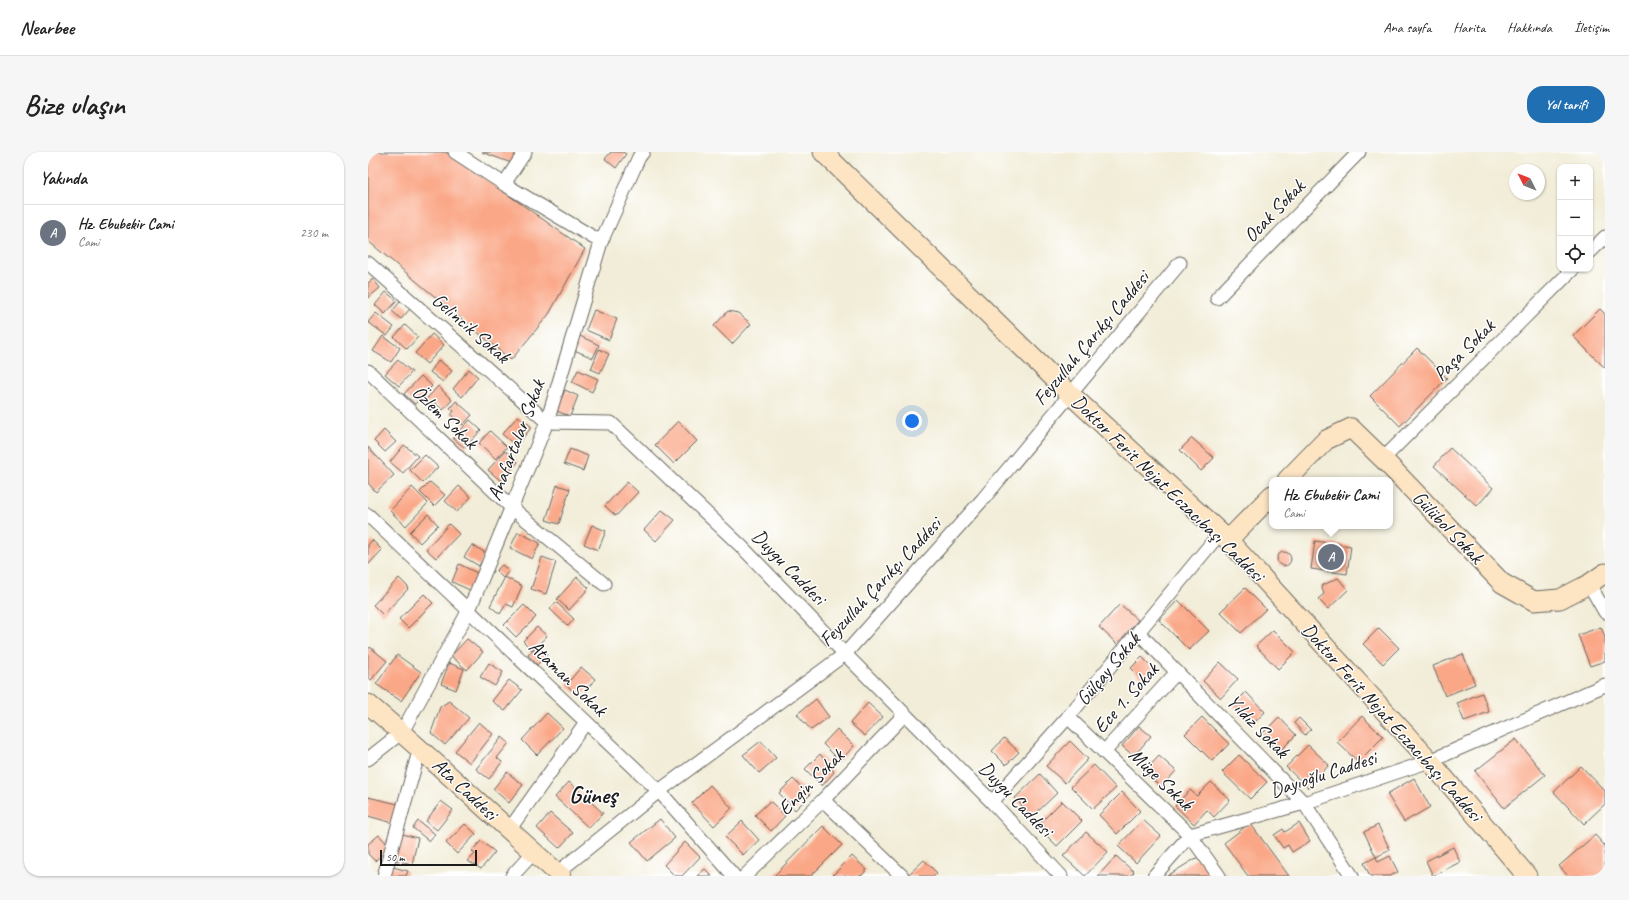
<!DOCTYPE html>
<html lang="tr">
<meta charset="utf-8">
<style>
:root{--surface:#fff;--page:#f6f6f6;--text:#222;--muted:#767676;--line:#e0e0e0;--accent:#1f6fb2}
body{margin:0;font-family:Caveat,sans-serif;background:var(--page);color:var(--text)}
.controls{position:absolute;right:12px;top:12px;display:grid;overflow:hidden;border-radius:8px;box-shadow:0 1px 3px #0004}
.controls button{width:36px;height:36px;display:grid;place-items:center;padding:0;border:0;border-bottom:1px solid var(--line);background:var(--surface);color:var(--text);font:20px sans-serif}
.compass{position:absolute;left:1141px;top:12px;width:36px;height:36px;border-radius:50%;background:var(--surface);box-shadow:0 1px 3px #0004;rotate:312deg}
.scale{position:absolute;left:12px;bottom:10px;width:97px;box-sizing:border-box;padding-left:4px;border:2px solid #1c1c1c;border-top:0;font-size:11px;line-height:14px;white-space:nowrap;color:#1c1c1c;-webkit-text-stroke:3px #fff;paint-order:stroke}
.you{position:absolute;left:544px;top:269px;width:14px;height:14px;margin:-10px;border:3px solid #fff;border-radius:50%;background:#1a73e8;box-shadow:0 0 0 6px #1a73e833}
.badge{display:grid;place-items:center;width:26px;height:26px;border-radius:50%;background:var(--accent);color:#fff;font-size:13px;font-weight:700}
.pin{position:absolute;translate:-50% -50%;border:2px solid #fff;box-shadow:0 1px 4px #0006}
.popup{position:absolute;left:901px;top:325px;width:124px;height:52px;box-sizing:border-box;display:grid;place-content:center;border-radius:8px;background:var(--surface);filter:drop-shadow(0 1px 3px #0005);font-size:13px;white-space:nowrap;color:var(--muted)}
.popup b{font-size:15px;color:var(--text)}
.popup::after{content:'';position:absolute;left:50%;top:100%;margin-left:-8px;border:8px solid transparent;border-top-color:var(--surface)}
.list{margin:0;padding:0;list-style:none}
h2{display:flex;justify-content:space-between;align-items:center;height:52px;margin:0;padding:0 16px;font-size:17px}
h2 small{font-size:13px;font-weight:400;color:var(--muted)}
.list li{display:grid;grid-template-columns:26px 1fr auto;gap:12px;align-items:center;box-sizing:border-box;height:56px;padding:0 16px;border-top:1px solid var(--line)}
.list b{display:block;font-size:15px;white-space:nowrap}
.list p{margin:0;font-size:13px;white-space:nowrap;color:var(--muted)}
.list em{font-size:13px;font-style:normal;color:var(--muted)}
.icon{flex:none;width:22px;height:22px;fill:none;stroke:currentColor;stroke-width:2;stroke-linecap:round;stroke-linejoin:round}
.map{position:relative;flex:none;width:1237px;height:724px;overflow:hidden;border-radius:16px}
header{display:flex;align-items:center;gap:24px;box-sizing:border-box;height:56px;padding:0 20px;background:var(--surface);border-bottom:1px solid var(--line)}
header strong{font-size:19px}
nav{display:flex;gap:22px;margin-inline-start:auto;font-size:14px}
.intro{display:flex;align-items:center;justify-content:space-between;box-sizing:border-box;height:96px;padding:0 24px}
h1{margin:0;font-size:28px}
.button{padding:10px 18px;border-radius:16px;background:var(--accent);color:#fff;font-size:14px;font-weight:700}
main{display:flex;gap:24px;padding:0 24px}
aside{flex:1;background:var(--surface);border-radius:16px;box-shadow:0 1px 3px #0004}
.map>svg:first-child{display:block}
.building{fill:#faa787}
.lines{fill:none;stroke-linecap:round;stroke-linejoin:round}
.street-casing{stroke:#67655e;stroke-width:15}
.secondary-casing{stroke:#67655e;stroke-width:21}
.street{stroke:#fff;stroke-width:13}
.secondary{stroke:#fde5c4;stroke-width:19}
.labels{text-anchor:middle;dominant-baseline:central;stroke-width:3;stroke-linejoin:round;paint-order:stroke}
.street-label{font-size:20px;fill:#1c1c1c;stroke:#fff}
.district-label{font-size:24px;font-weight:bold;fill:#1c1c1c;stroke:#fff}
</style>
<header>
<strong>Nearbee</strong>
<nav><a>Ana sayfa</a><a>Harita</a><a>Hakkında</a><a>İletişim</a></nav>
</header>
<div class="intro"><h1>Bize ulaşın</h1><a class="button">Yol tarifi</a></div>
<main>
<aside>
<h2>Yakında<small></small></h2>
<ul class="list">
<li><span class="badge" style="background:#6b7280">A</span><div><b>Hz. Ebubekir Cami</b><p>Cami</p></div><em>230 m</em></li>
</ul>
</aside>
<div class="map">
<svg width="1237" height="724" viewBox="0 0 1237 724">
<rect width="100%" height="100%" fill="#fff"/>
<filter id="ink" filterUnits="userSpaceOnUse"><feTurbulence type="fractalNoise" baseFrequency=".025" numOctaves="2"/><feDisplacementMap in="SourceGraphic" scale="8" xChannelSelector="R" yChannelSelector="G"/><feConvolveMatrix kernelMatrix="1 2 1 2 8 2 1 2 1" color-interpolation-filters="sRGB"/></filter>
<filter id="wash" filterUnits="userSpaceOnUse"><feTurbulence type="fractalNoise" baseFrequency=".012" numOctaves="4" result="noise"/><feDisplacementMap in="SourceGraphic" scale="16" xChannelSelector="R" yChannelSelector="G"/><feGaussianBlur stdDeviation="0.9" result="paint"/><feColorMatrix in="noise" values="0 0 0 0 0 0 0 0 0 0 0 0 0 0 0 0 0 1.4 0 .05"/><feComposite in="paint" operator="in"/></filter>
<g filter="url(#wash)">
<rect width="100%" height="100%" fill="#f2edd8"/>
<g id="blocks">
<g class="building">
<polygon points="0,0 77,0 85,4 217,97 181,162 143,208 0,89"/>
<polygon points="114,0 154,0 146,12"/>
<polygon points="243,0 255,0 258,2 248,16 237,7"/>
<polygon points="5,127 12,136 0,146 0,131"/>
<polygon points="18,140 29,149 17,162 7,153"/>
<polygon points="33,149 42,157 33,167 24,159"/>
<polygon points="1232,157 1237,162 1237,216 1205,184"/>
<polygon points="226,158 249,167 241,188 218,178"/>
<polygon points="360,159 370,161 383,172 364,192 346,174"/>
<polygon points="8,161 26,175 19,184 0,170"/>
<polygon points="37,173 50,185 39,197 26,185"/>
<polygon points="64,182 76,193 59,212 47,201"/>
<polygon points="15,184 32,196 23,210 5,199"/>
<polygon points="212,184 231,193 225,206 206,198"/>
<polygon points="1049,196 1079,226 1032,274 1002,244"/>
<polygon points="231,197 241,202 232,221 223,217"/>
<polygon points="30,208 44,220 31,234 17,222"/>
<polygon points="71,208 84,219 75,230 62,220"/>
<polygon points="101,217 110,225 94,245 85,237"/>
<polygon points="210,218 230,227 224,240 204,230"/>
<polygon points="53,224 64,234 47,252 36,242"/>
<polygon points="70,234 84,248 75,258 67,251 62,256 56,250"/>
<polygon points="197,238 210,244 202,264 188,259"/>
<polygon points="88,249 104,263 95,273 83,263 86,259 82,256"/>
<polygon points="150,264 164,275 148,294 134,282"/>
<polygon points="102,268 113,278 97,296 85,286"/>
<polygon points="310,269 329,289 306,312 287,293"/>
<polygon points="16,278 28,290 17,300 6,289"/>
<polygon points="122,279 139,295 128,307 111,291"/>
<polygon points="824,286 846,306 833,319 812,298"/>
<polygon points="36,293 50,304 35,321 22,310"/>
<polygon points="0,295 26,323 8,340 0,331"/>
<polygon points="1082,296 1125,336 1109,354 1066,314"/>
<polygon points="202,297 220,304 215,319 196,312"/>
<polygon points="137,299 150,310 133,329 120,318"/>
<polygon points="57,303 70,315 55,331 42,318"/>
<polygon points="62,330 77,343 66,354 52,340"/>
<polygon points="259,330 270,340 248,364 237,354"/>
<polygon points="189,333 202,337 191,372 178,368"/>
<polygon points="91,334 103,345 89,360 77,349"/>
<polygon points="44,335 60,351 38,374 22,359"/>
<polygon points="294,358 307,368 288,389 276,378"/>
<polygon points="60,362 70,373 52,391 42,380"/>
<polygon points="81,372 91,382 68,406 58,397"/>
<polygon points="224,373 238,379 230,398 216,392"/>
<polygon points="150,380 172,391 164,407 142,396"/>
<polygon points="4,388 14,398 0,413 0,393"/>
<polygon points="947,389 983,394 979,422 943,417"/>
<polygon points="104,393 118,401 111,414 96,405"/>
<circle cx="916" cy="407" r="7"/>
<polygon points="174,405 188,410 178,442 163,437"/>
<polygon points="91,412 111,422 104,439 84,430"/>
<polygon points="134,413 141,419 135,426 128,419"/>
<polygon points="137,425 154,434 145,455 138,452 132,462 122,454"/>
<polygon points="209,425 221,436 201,458 189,447"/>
<polygon points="31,426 41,436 15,463 5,453"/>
<polygon points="970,426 980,438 960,457 950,447 956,442 953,434"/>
<polygon points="877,436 898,457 873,481 852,460"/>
<polygon points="56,442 65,451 40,476 31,467"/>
<polygon points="810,448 841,479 821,498 791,468"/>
<polygon points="188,450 206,467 200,474 182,457"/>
<polygon points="752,452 770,468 749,492 731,475"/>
<polygon points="156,453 168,465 148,485 136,473"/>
<polygon points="169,475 179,484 164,498 155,489"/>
<polygon points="1233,475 1237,485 1237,509 1222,514 1210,483"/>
<polygon points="1011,476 1031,496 1015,512 995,492"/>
<polygon points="905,478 927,500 910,517 888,494"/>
<polygon points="99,487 115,500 99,518 83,504"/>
<polygon points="170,494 179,503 169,513 160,503"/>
<polygon points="2,495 19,509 3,528 0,526 0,498"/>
<polygon points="1095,502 1107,532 1077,544 1065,514"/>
<polygon points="29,503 53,520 33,549 8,532"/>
<polygon points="774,505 787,518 776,529 763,516"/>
<polygon points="852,510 870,527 853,546 835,529"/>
<polygon points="81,511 96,517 88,538 73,532"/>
<polygon points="121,511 135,520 127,534 112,525"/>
<polygon points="213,515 227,527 213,545 198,533"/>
<polygon points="141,528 154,538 137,559 124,549"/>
<polygon points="878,540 897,560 884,573 865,553"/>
<polygon points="1114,541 1121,560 1096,569 1089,551"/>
<polygon points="448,547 461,565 443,578 429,562"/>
<polygon points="81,549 101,566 77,593 63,581 72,555"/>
<polygon points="500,551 515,565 497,584 482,571"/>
<polygon points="179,561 195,576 169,603 154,588"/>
<polygon points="994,564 1015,585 990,610 969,590"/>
<polygon points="834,565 861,592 844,609 817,582"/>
<polygon points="911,565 928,583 911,600 893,583"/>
<polygon points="931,566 943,578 937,583 926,571"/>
<polygon points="111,570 125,582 102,611 87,599"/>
<polygon points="771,574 783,584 766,604 754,594"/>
<polygon points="469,577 486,594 472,609 455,592"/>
<polygon points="134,585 141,591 129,606 134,610 121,627 108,617"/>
<polygon points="636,586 651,600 638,613 624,599"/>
<polygon points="1148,587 1177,623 1136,656 1107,619"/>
<polygon points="393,589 408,606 391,621 375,603"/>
<polygon points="702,589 720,607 697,631 678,614"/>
<polygon points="940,593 961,613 940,636 918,615"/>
<polygon points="452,602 466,620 454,634 437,617"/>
<polygon points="871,603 899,630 882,647 854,620"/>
<polygon points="791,604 808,619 793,635 776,620"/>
<polygon points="726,613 748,636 725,657 703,635"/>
<polygon points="1213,614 1237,639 1237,652 1216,672 1186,640"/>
<polygon points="139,620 155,633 141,651 125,637"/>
<polygon points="672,622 689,641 664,665 647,646"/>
<polygon points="1046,626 1062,655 1036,670 1019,642"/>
<polygon points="425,627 442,643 427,658 411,641"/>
<polygon points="201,630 235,661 221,676 187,645"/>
<polygon points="843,630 862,648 846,665 839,658 826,672 807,654 822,638 829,644"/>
<polygon points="342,633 364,656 346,674 324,651"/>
<polygon points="754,640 772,659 749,682 731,663"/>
<polygon points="0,645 30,652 25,671 0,664"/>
<polygon points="73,649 85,658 69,678 58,669"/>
<polygon points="402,649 417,664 403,679 387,663"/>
<polygon points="694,649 714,669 689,694 669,674"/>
<polygon points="182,661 205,681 191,696 169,676"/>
<polygon points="292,667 307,686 279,709 263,690"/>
<polygon points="775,668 793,684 768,711 750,694"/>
<polygon points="50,669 67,682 61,689 45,676"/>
<polygon points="374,669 391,688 375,703 357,685"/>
<polygon points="882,671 921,724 880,724 856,691"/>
<polygon points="931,671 942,689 924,700 920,693 915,696 906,683 915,677 917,680"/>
<polygon points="97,672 108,682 89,702 78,691"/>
<polygon points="1010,673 1022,698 1008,705 996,680"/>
<polygon points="455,674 474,693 443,724 406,724"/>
<polygon points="718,680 740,700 717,724 695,704"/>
<polygon points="30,681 50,686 44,712 23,707"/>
<polygon points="11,683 22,695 7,709 0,702 0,692"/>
<polygon points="1227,683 1237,694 1237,724 1200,724 1191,714"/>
<polygon points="113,689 127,700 113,717 100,709 107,702 104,699"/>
<polygon points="317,690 332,705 314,724 307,724 296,713"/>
<polygon points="1085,695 1092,710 1065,724 1058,709"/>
<polygon points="484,704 499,718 493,724 466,724 465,723"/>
<polygon points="748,704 766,720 762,724 730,724"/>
<polygon points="1022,704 1030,720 1022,724 1002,724 996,711 1008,705 1010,710"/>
<polygon points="830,705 843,724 799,724"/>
<polygon points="556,708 569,721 566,724 539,724"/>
<polygon points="21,714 40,719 38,724 19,724"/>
<polygon points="337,717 344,724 329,724"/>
</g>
</g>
</g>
<g filter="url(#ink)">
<use href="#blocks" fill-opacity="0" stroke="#67655e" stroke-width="1"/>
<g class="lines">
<g class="street-casing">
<g id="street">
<polyline points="87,0 136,32 233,90"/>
<polyline points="136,32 157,0"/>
<polyline points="1222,100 1237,85"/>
<polyline points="0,111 179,270 243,271 374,395 477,502 624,650 693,724"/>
<polyline points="849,146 991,0"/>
<polyline points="0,219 144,356 236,432"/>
<polyline points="1015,307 1205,117"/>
<polyline points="0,363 291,639 366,724"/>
<polyline points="1221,432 1237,460"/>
<polyline points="771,481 936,651 984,724"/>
<polyline points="700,565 822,683 851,724"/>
<polyline points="736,600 809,520"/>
<polyline points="0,607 34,580 101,458 179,270 233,90 271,5 275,0"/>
<polyline points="455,648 534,724"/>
<polyline points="624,650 700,565 852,381"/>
<polyline points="141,678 218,570"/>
<polyline points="189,721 291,639 477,502 615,347 812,111"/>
<polyline points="16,724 52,596"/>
<polyline points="144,724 165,701"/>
<polyline points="377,724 455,648 536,563"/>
<polyline points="786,724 822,683 936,651 1062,609 1237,533"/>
</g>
</g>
<g class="secondary-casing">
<g id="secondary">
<polyline points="455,0 702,242 860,388 1062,609 1159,724"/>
<polyline points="919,328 958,288 983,276 1015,307 1134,431 1166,449 1192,447 1221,432 1237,421"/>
<polyline points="860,388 904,343"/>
<path d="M0,552C66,607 128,668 193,724"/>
</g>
</g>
<use href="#street" class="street"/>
<use href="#secondary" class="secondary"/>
</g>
</g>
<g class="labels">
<g class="street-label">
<text transform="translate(906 59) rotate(-46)">Ocak Sokak</text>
<text transform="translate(103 176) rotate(41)">Gelincik Sokak</text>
<text transform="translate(723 186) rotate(-50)">Feyzullah Çarıkçı Caddesi</text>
<text transform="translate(1096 198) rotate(-45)">Paşa Sokak</text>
<text transform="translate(77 265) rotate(44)">Özlem Sokak</text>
<text transform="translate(148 288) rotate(-69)">Anafartalar Sokak</text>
<text transform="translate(800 336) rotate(44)">Doktor Ferit Nejat Eczacıbaşı Caddesi</text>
<text transform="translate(1080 375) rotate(46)">Gülübol Sokak</text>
<text transform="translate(421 415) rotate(46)">Duygu Caddesi</text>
<text transform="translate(512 430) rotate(-47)">Feyzullah Çarıkçı Caddesi</text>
<text transform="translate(740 517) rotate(-50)">Gülçay Sokak</text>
<text transform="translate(200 526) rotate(44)">Ataman Sokak</text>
<text transform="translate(758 546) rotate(-48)">Ece 1. Sokak</text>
<text transform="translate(1024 570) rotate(48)">Doktor Ferit Nejat Eczacıbaşı Caddesi</text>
<text transform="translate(890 574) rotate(46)">Yıldız Sokak</text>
<text transform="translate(955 622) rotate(-18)">Dayıoğlu Caddesi</text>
<text transform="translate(793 627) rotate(44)">Müge Sokak</text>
<text transform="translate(443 630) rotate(-45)">Engin Sokak</text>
<text transform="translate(97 637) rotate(43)">Ata Caddesi</text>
<text transform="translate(648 647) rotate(46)">Duygu Caddesi</text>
</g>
<g class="district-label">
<text x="225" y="643">Güneş</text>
</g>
</g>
</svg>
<div class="controls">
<button>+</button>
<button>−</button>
<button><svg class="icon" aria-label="locate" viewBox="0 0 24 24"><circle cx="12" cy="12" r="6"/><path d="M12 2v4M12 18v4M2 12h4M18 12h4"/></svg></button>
</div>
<svg class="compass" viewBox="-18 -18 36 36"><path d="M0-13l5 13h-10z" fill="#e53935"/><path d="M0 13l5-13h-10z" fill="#767676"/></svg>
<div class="scale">50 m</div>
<div class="you"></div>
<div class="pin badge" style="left:963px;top:405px;background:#6b7280">A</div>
<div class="popup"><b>Hz. Ebubekir Cami</b>Cami</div>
</div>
</main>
